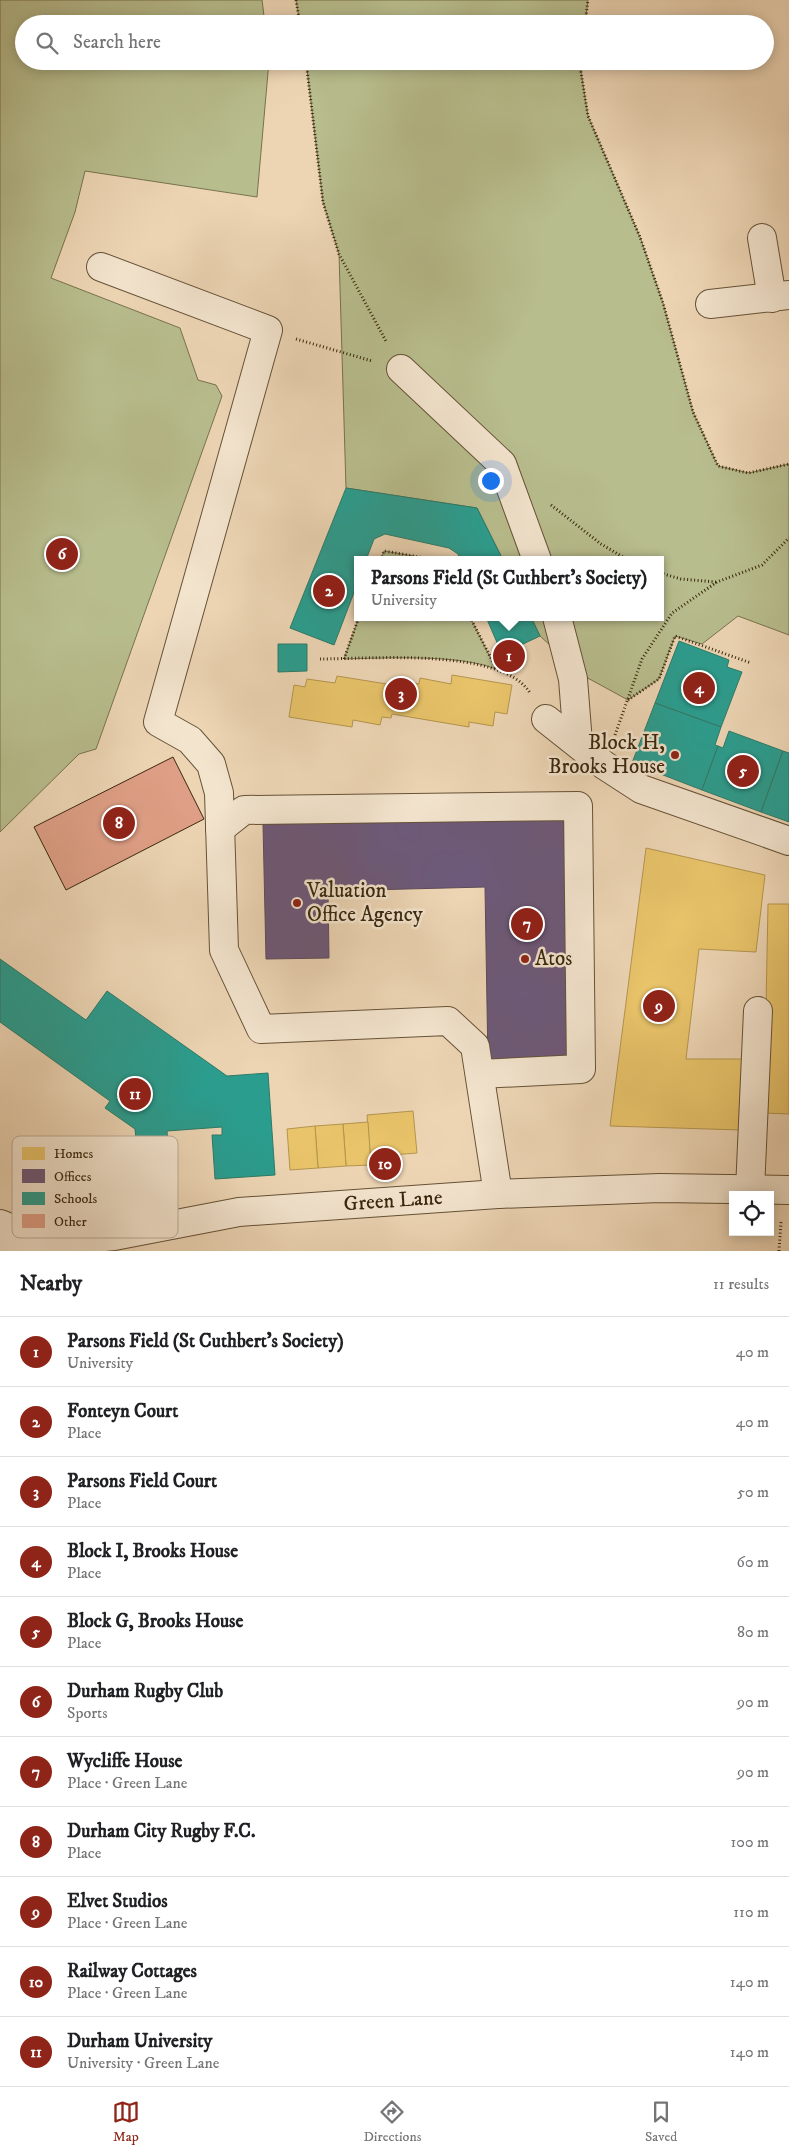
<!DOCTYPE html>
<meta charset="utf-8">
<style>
:root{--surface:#fff;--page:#f6f6f6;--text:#202124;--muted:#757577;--line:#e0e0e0;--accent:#8f2418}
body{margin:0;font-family:"IM FELL DW Pica",serif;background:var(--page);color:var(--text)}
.controls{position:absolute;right:15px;bottom:15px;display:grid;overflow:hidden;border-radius:0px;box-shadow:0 2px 12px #0003}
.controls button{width:45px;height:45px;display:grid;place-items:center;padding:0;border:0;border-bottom:1px solid var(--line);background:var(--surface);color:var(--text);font:25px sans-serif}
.you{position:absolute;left:490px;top:480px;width:18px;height:18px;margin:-12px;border:4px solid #fff;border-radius:50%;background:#1a73e8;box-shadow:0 0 0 8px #1a73e833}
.badge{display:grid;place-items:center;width:32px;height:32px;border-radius:50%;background:var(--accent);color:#fff;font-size:16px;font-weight:700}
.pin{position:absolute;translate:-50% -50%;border:2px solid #fff;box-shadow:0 1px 5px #0006}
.popup{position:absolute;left:354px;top:556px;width:310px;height:65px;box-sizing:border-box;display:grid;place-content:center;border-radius:0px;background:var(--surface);filter:drop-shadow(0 1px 4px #0005);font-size:16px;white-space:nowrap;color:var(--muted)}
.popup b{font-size:19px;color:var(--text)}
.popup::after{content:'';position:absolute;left:50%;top:100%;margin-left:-10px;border:10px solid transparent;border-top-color:var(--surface)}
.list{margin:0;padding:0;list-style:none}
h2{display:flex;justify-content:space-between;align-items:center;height:65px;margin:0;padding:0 20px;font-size:21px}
h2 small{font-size:16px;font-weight:400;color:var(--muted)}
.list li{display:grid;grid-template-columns:32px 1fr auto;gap:15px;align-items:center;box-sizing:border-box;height:70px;padding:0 20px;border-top:1px solid var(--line)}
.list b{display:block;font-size:19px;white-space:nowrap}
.list p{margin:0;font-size:16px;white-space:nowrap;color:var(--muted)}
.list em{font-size:16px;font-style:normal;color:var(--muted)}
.icon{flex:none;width:28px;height:28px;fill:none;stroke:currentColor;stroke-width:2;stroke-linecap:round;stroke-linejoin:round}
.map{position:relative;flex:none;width:789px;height:1251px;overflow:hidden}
.search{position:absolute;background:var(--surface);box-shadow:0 2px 12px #0003;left:15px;right:15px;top:15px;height:55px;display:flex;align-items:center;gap:12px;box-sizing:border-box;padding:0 18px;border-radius:28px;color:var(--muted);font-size:19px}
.sheet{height:835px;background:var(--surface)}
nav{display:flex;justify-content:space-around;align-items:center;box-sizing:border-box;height:70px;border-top:1px solid var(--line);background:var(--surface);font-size:14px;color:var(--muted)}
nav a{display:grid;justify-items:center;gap:2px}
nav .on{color:var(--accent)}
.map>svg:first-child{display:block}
.green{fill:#b8bd8d;stroke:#78724d}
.homes{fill:#e9c46a;stroke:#b4954e}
.offices{fill:#6d597a;stroke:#5d4a59}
.schools{fill:#2a9d8f;stroke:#2e7a68}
.building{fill:#df9f86;stroke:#39270d}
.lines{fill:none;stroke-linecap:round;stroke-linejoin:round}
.minor-casing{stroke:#665237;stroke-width:30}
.path{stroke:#39270d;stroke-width:3;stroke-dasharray:1 2.5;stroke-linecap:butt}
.minor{stroke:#f3e4ce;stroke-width:28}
.poi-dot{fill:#8f2418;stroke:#f3e4ce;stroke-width:2}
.labels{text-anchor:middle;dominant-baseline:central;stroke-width:5;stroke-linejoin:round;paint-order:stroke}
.poi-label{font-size:21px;fill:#39270d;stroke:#f3e4ce;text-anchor:start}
.street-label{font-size:21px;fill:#39270d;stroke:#f3e4ce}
.key{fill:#f3e4ce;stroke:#bbab94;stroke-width:1}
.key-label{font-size:14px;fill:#39270d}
</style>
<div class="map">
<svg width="789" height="1251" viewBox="0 0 789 1251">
<rect width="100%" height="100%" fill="#edd5b4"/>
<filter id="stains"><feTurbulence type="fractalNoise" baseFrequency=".004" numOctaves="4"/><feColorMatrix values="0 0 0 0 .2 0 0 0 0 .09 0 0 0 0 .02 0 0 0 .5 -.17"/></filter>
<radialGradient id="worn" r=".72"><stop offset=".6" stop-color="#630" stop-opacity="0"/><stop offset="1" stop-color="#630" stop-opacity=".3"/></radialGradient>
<g class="green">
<polygon points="0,0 262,0 265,24 24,24 24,61 269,61 257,197 85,171 75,212 51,278 180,328 198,380 216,385 222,396 96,749 79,754 0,832"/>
<polygon points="296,0 588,0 585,24 300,24"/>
<polygon points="306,61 582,61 581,72 588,116 640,237 663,303 693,412 718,466 749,473 789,464 789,635 738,616 702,644 675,636 659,679 628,700 584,676 540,636 531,617 660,617 660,560 503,560 477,508 346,488 339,254 323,202"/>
<polygon points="384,551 437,560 381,560"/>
<path d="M359,617H470L496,669C458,654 386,658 344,659Z"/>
</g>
<g class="homes">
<polygon points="452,675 512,685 507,714 495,712 493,726 469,722 469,727 392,714 391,718 382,717 380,725 353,720 352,727 289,717 294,685 305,687 307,679 335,683 337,676 393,685 394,680 419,684 420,678 451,684"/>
<polygon points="646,848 765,875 756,952 699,949 686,1059 745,1059 742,1130 610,1126"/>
<polygon points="768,904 789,904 789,1114 764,1113"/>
<polygon points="413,1111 417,1153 392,1155 392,1163 371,1165 367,1115"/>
<polygon points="368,1122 371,1165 346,1166 343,1124"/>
<polygon points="343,1124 346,1166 318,1168 315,1126"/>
<polygon points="315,1126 318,1168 290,1170 287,1129"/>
</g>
<polygon class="offices" points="566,819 570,1062 488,1063 485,887 328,891 329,958 266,959 263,824"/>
<g class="schools">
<polygon points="346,488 477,508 503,560 460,560 458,554 449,548 385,534 374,539 366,560 358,560 358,582 334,645 290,628"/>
<polygon points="486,617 531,617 540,636 502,654"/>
<polygon points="679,641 729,660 727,667 742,672 721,727 655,703"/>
<polygon points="278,644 307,644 307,671 278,672"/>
<polygon points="655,703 721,727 715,745 718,746 702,790 632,763"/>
<polygon points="729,731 783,751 761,812 702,790 718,746 723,748"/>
<polygon points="783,751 789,753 789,822 761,812"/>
<polygon points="0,959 86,1020 107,991 227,1076 268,1073 275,1175 215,1179 212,1135 222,1135 222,1127 167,1131 170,1171 139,1173 135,1129 105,1108 110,1101 0,1022"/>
</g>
<polygon class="building" points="173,757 204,819 66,890 34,827"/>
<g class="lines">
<g class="minor-casing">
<g id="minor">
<polyline points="762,238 772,298"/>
<polyline points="101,267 268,330 158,722 190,740 211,764 219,793 224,950 261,1029 448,1021 475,1046 498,1194"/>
<polyline points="710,304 789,295"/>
<polyline points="401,369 502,464 537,560"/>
<polyline points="557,617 573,679 578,743"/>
<polyline points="546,719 604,765 641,789 789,841"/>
<polyline points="220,829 244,810 578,806 581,1069 480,1074"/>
<polyline points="750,1190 758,1011"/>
<polyline points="0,1224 44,1242"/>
<polyline points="0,1248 114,1236 239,1212 498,1194 660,1188 789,1190"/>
</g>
</g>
<g class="path">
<polyline points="296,0 300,24"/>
<polyline points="585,24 588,0"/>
<polyline points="306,61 323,202 339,254 387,343"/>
<polyline points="582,61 581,72 588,116 640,237 663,303 693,412 718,466 748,473 789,464"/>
<polyline points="296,339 372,361"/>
<polyline points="551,505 601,544 628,560"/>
<polyline points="381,560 384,551 437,560"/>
<polyline points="660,573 681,579 716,582"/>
<polyline points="470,617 496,668"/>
<path d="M320,659C369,659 502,647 530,693"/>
<polyline points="344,659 359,617"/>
<polyline points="628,700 659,679 675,636 751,663"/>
<polyline points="615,735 642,659 672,613 717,582 762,565 789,538"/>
<polyline points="779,1251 781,1222"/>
</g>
<use href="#minor" class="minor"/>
</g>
<g class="poi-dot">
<circle cx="675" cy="755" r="5"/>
<circle cx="297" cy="903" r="5"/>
<circle cx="525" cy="959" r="5"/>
</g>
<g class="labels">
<g class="poi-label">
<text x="665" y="743" text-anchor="end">Block H,<tspan x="665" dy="24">Brooks House</tspan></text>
<text x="307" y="891">Valuation<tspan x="307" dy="24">Office Agency</tspan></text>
<text x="535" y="959">Atos</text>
</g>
<g class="street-label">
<text transform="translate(393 1201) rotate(-4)">Green Lane</text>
</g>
</g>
<rect x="12" y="1136" width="166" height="102" rx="8" class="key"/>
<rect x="22" y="1147" width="23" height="13" fill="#e9c46a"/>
<rect x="22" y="1169" width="23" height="14" fill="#6d597a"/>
<rect x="22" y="1192" width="23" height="13" fill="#2a9d8f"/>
<rect x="22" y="1214" width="23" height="14" fill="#df9f86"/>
<g class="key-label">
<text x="54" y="1158">Homes</text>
<text x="54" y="1181">Offices</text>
<text x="54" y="1203">Schools</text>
<text x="54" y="1226">Other</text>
</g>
<rect width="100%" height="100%" filter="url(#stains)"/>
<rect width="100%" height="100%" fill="url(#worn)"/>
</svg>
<div class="controls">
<button><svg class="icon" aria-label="locate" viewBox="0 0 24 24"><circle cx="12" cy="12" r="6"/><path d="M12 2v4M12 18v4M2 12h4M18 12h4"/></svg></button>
</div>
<div class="you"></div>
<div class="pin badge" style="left:509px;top:656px">1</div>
<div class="popup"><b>Parsons Field (St Cuthbert's Society)</b>University</div>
<div class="pin badge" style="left:329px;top:591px">2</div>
<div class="pin badge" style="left:401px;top:694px">3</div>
<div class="pin badge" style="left:699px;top:688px">4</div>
<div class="pin badge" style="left:743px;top:771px">5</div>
<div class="pin badge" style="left:62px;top:554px">6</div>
<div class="pin badge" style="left:527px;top:924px">7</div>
<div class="pin badge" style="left:119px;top:823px">8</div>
<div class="pin badge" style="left:659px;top:1006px">9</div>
<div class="pin badge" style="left:385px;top:1164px">10</div>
<div class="pin badge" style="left:135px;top:1094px">11</div>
<div class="search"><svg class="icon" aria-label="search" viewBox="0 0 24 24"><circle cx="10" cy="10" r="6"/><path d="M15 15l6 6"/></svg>Search here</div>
</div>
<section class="sheet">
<h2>Nearby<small>11 results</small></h2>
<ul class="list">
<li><span class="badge">1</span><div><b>Parsons Field (St Cuthbert's Society)</b><p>University</p></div><em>40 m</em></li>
<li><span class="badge">2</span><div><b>Fonteyn Court</b><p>Place</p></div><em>40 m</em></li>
<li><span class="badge">3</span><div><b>Parsons Field Court</b><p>Place</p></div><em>50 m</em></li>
<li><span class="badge">4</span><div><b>Block I, Brooks House</b><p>Place</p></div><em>60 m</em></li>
<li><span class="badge">5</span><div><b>Block G, Brooks House</b><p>Place</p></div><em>80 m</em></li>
<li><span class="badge">6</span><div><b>Durham Rugby Club</b><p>Sports</p></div><em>90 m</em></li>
<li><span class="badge">7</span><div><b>Wycliffe House</b><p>Place · Green Lane</p></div><em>90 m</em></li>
<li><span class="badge">8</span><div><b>Durham City Rugby F.C.</b><p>Place</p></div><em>100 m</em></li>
<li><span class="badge">9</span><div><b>Elvet Studios</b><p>Place · Green Lane</p></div><em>110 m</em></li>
<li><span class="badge">10</span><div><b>Railway Cottages</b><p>Place · Green Lane</p></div><em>140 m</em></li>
<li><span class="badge">11</span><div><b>Durham University</b><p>University · Green Lane</p></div><em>140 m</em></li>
</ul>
</section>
<nav>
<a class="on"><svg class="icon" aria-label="map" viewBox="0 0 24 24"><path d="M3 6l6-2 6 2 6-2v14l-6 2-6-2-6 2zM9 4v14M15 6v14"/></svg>Map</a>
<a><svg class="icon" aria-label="directions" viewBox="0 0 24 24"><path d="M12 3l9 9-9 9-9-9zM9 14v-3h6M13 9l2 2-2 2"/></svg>Directions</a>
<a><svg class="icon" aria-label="saved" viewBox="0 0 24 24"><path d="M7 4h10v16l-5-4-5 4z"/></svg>Saved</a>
</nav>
